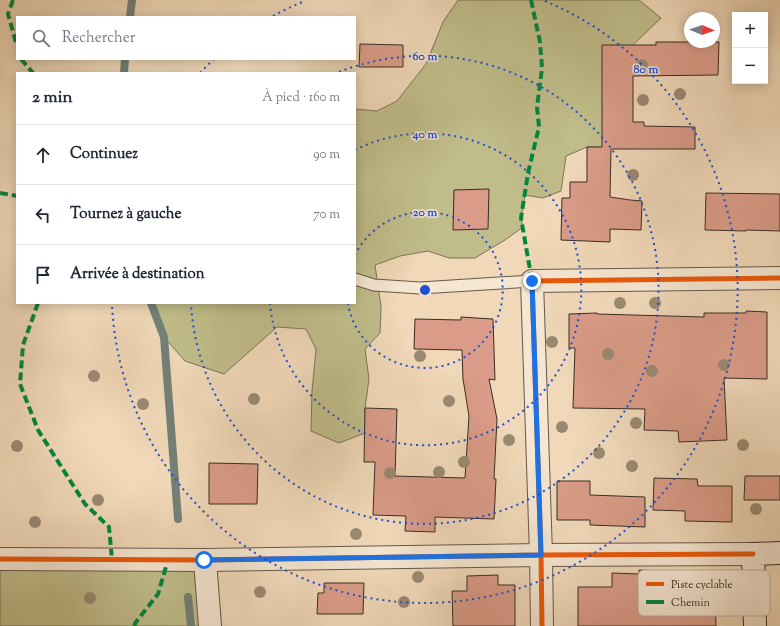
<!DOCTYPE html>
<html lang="fr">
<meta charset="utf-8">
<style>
:root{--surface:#fff;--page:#f2f2f3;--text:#1f2937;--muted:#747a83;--line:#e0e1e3}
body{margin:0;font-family:"Sorts Mill Goudy",serif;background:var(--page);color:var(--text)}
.controls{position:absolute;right:12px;top:12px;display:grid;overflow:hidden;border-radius:0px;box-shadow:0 2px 10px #0003}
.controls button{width:36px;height:36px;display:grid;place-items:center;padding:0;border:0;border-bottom:1px solid var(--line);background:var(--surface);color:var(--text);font:20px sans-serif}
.compass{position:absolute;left:684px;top:12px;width:36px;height:36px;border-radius:50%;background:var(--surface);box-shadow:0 2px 10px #0003;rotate:92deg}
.stop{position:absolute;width:12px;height:12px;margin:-9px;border:3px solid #1a73e8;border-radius:50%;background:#fff}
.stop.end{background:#1a73e8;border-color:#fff;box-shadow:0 1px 4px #0008}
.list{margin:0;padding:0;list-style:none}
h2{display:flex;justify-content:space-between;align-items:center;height:52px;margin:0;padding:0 16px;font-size:17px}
h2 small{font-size:13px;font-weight:400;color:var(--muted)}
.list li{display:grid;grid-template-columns:26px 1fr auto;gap:12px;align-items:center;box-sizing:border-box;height:60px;padding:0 16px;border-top:1px solid var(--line)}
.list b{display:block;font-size:15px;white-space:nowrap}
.list em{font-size:13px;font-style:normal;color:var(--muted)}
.icon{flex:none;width:22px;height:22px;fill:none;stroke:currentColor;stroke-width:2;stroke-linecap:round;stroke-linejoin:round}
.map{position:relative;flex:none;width:780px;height:626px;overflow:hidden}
.search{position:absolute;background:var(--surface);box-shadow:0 2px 10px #0003;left:16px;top:16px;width:340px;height:44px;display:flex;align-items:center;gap:10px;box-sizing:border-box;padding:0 14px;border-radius:0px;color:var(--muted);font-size:15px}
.panel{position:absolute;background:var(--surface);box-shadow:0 2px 10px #0003;left:16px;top:72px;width:340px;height:232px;border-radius:0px}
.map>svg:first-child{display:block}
.green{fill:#c0bd8a;stroke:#7c7458}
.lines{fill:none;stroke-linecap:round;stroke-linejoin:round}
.stream{stroke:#738178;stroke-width:8}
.building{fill:#da9c88;stroke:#392c25}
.lane-casing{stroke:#67574a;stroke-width:13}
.street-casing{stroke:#67574a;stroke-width:24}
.secondary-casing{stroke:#392c25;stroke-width:24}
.lane{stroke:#f5e6d1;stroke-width:11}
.street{stroke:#f5e6d1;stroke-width:22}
.secondary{stroke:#f5e6d1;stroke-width:22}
.quiet{stroke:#00873e;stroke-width:4;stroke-dasharray:8 4;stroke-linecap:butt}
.cycleway-casing{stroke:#f5e6d1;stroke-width:8}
.cycleway{stroke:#e8590c;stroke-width:5}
.tree{fill:#9a8972}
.route{stroke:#1a73e8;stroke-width:5}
.ring{fill:none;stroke:#1d4ed8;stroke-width:2;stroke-dasharray:2 4}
.key{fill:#f5e6d1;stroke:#bdae9d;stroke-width:1}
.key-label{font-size:11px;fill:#392c25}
.centre{fill:#1d4ed8;stroke:#f5e6d1;stroke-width:2}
.ring-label{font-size:12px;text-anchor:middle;font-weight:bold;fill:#1d4ed8;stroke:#f5e6d1;stroke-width:3;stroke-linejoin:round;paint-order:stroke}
</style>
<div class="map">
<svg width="780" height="626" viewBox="0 0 780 626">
<rect width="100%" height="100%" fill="#f0d8b8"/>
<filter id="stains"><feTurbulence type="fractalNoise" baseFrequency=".005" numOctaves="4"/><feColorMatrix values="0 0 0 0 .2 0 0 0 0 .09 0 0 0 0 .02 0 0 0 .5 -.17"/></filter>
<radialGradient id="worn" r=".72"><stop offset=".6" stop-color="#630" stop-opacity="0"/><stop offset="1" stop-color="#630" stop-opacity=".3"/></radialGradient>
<g class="green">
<polygon points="458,0 639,0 661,18 633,45 611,147 587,147 566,156 561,191 543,198 525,195 521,218 523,227 505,240 475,258 449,258 428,251 400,256 375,265 381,307 380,333 365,349 369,379 365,408 365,433 339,443 311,431 312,391 316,349 306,329 277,327 224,374 185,361 164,337 151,303 355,303 355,109 377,111 397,101 426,64 443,22"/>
<polygon points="0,559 205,560 210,626 0,626"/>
</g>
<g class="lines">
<g class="stream">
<polyline points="130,17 132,0"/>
<polyline points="124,73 125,59"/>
<polyline points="151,303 164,337 178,519"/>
<polyline points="188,597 191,626"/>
</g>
</g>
<g class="building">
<polygon points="656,42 719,42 718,75 633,76 633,122 644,122 644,126 695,127 695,149 611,149 610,197 630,200 642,201 641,230 610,229 610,242 561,240 562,198 570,198 570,182 587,182 587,147 602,147 602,45 656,45"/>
<polygon points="360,44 403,45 403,67 359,67"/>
<polygon points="489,189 488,229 453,230 454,190"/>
<polygon points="706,193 780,194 780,231 746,230 746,231 705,230"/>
<polygon points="746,311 767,312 767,379 724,378 727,440 679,442 678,431 644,430 645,409 573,408 575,348 569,348 569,314 597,313 597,314 704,317 704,313 746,313"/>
<polygon points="461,317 493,319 495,380 489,379 497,419 494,479 496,479 494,519 435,517 435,532 405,531 406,516 373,515 375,462 364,462 365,408 397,409 395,476 465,478 469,416 463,379 462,350 414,349 415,319 461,320"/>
<polygon points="209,463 258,464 257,504 209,504"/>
<polygon points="745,476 780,476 780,500 744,500"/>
<polygon points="654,478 697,479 698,486 732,486 732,522 685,521 685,511 653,510"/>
<polygon points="557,481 590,481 590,495 645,497 645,527 590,525 590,520 557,520"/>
<polygon points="639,570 667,571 667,586 715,586 716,626 578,626 578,587 612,587 612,573 639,574"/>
<polygon points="498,575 498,585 515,585 515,626 453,626 452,591 467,591 467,576"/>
<polygon points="324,583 364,583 363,614 317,614 318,593 324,593"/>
</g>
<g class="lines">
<g class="lane-casing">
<polyline id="lane" points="355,279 374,285 420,288 532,281"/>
</g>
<g class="street-casing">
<g id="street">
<polyline points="0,559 205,560 541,555 753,554"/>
<polyline points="205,560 210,626"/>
<polyline points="542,626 541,555 532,281 780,278"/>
</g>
</g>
<g class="secondary-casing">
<polyline id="secondary" points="755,626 753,554 780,553"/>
</g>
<use href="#lane" class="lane"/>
<use href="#street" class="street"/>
<use href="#secondary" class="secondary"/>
<g class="quiet">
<polyline points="13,0 8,14 17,46"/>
<polyline points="531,0 540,42 542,68 537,107 539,127 528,173 521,218 532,281"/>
<polyline points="21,59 33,73"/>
<polyline points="0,193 17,196"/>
<polyline points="38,303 23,345 20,384 38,430 85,504 109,527 112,560"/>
<polyline points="134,626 136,622 158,594 168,560"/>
</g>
<g class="cycleway-casing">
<g id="cycleway">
<polyline points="0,559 205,560 541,555 753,554"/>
<polyline points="542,626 541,555 532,281 780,278"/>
</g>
</g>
<use href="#cycleway" class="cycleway"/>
</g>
<g class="tree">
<circle cx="642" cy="65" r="6"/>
<circle cx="680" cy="94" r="6"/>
<circle cx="643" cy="100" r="6"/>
<circle cx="633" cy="175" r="6"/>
<circle cx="620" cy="303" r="6"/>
<circle cx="655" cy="303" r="6"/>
<circle cx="552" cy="342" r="6"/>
<circle cx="608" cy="354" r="6"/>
<circle cx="420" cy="356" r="6"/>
<circle cx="724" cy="365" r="6"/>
<circle cx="652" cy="371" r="6"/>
<circle cx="94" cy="376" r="6"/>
<circle cx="254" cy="399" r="6"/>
<circle cx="449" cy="401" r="6"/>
<circle cx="143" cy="404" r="6"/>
<circle cx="636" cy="423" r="6"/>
<circle cx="562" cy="427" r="6"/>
<circle cx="509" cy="440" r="6"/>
<circle cx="743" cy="445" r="6"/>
<circle cx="17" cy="446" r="6"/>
<circle cx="599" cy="453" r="6"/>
<circle cx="464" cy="462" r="6"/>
<circle cx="632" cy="466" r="6"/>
<circle cx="439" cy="472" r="6"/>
<circle cx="390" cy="473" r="6"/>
<circle cx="98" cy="500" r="6"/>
<circle cx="756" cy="509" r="6"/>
<circle cx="35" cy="522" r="6"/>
<circle cx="356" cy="534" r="6"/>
<circle cx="418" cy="577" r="6"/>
<circle cx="260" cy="592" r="6"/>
<circle cx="90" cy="598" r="6"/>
<circle cx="404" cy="602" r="6"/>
</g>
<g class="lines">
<polyline class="route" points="204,560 541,555 532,281"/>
</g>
<g class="ring">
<path d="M355 255A78 78 0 1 1 348 304"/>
<path d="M355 150A156 156 0 1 1 270 304"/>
<path d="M339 72A234 234 0 1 1 191 304"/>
<path d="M200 73A313 313 0 0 1 214 59M273 16A313 313 0 0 1 305 1M545 1A313 313 0 1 1 112 304"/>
</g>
<rect x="638" y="570" width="132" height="46" rx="6" class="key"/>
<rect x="646" y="582" width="18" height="4" fill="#e8590c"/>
<rect x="646" y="600" width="18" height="4" fill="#00873e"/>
<g class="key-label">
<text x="671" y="588">Piste cyclable</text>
<text x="671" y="606">Chemin</text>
</g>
<circle cx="425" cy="290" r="6" class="centre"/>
<g class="ring-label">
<text x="425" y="60">60 m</text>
<text x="646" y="73">80 m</text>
<text x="425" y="138">40 m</text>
<text x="425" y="216">20 m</text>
</g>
<rect width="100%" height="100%" filter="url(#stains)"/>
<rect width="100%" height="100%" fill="url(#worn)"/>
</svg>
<div class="controls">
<button>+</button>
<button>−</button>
</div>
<svg class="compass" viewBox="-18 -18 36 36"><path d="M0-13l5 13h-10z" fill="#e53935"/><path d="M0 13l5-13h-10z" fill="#747a83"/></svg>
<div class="stop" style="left:204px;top:560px"></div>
<div class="stop end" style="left:532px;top:281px"></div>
<div class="search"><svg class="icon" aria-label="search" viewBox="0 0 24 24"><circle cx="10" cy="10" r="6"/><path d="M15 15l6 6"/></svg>Rechercher</div>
<section class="panel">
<h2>2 min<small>À pied · 160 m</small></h2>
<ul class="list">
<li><svg class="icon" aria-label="ahead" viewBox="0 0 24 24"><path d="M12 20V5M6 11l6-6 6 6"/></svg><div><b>Continuez</b></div><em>90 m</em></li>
<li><svg class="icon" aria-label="left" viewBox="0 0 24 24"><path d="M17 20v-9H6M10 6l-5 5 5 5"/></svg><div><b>Tournez à gauche</b></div><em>70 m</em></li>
<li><svg class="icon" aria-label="arrive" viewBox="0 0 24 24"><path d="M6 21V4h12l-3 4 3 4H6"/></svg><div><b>Arrivée à destination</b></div></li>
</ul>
</section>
</div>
